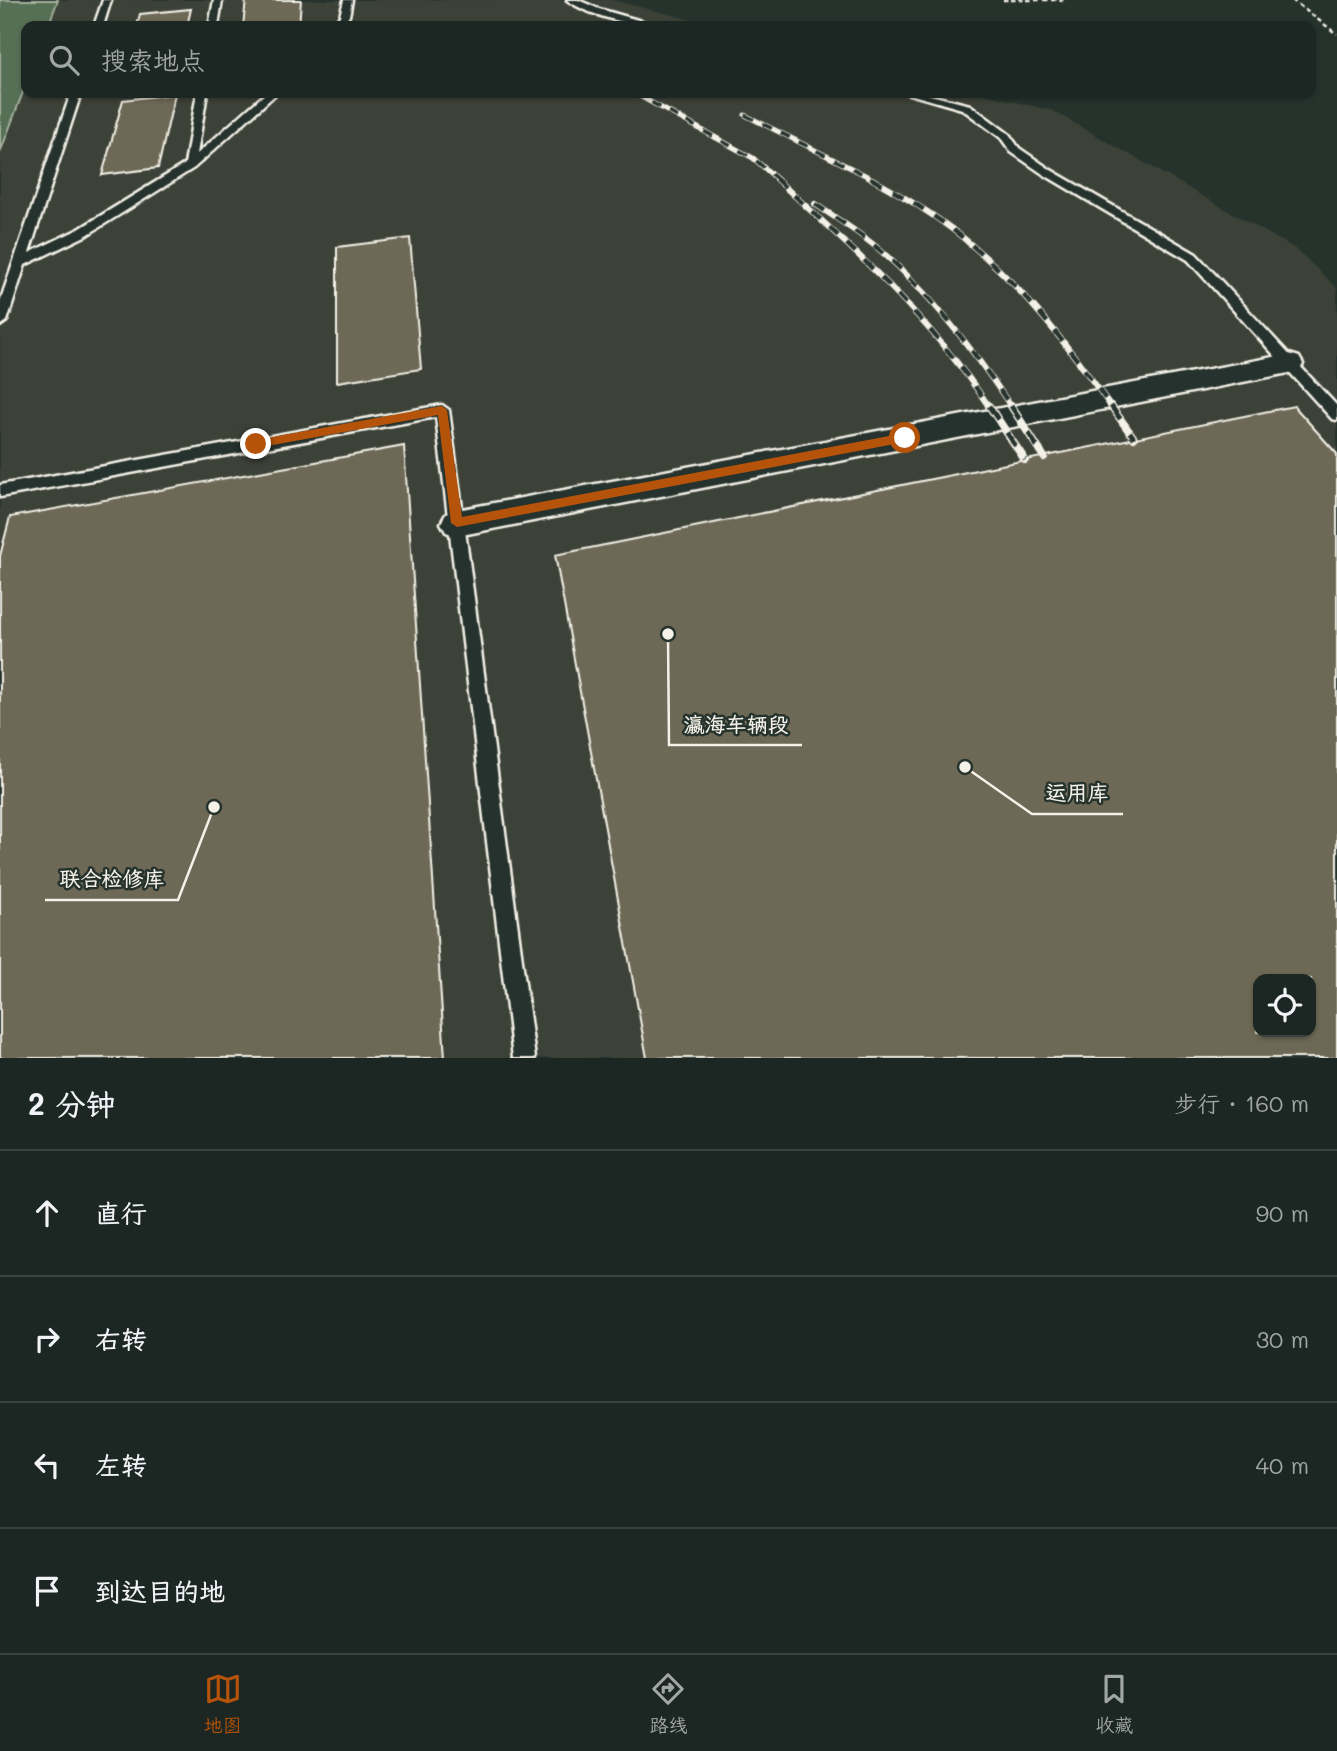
<!DOCTYPE html>
<html lang="zh">
<meta charset="utf-8">
<style>
:root{--surface:#1c2622;--page:#252e2a;--text:#f1f3f6;--muted:#a0a5a5;--line:#3a4340;--accent:#b45309}
body{margin:0;font-family:Mali,"LXGW WenKai TC",sans-serif;background:var(--page);color:var(--text)}
.controls{position:absolute;right:21px;bottom:21px;display:grid;overflow:hidden;border-radius:14px;box-shadow:0 2px 5px #0004}
.controls button{width:63px;height:63px;display:grid;place-items:center;padding:0;border:0;border-bottom:2px solid var(--line);background:var(--surface);color:var(--text);font:35px sans-serif}
.stop{position:absolute;width:21px;height:21px;margin:-16px;border:5px solid #b45309;border-radius:50%;background:#fff}
.stop.end{background:#b45309;border-color:#fff;box-shadow:0 2px 7px #0008}
.list{margin:0;padding:0;list-style:none}
h2{display:flex;justify-content:space-between;align-items:center;height:91px;margin:0;padding:0 28px;font-size:30px}
h2 small{font-size:23px;font-weight:400;color:var(--muted)}
.list li{display:grid;grid-template-columns:46px 1fr auto;gap:21px;align-items:center;box-sizing:border-box;height:126px;padding:0 28px;border-top:2px solid var(--line)}
.list b{display:block;font-size:26px;white-space:nowrap}
.list em{font-size:23px;font-style:normal;color:var(--muted)}
.icon{flex:none;width:38px;height:38px;fill:none;stroke:currentColor;stroke-width:2;stroke-linecap:round;stroke-linejoin:round}
.map{position:relative;flex:none;width:1337px;height:1058px;overflow:hidden}
.search{position:absolute;background:var(--surface);box-shadow:0 2px 5px #0004;left:21px;right:21px;top:21px;height:77px;display:flex;align-items:center;gap:18px;box-sizing:border-box;padding:0 24px;border-radius:14px;color:var(--muted);font-size:26px}
.sheet{height:595px;background:var(--surface)}
nav{display:flex;justify-content:space-around;align-items:center;box-sizing:border-box;height:98px;border-top:2px solid var(--line);background:var(--surface);font-size:19px;color:var(--muted)}
nav a{display:grid;justify-items:center;gap:4px}
nav .on{color:var(--accent)}
.map>svg:first-child{display:block}
.built{fill:#3c4339;fill-rule:evenodd}
.green{fill:#567055;stroke:#a5b09e;stroke-width:2}
.building{fill:#6e6956;stroke:#f4f1e8;stroke-width:2;fill-rule:evenodd}
.lines{fill:none;stroke-linecap:round;stroke-linejoin:round}
.lane-casing{stroke:#f4f1e8;stroke-width:5}
.street-casing{stroke:#f4f1e8;stroke-width:5}
.path{stroke:#f4f1e8;stroke-width:2.5;stroke-dasharray:4.5 3.5;stroke-linecap:butt}
.lane{fill:#26332d;fill-rule:evenodd}
.street{fill:#26332d;fill-rule:evenodd}
.rail-far2-casing{stroke:#f4f1e8;stroke-width:5}
.rail-far1-casing{stroke:#f4f1e8;stroke-width:6}
.rail-casing{stroke:#f4f1e8;stroke-width:8}
.rail-far2{stroke:#26332d;stroke-width:3.5;stroke-dasharray:10;stroke-linecap:butt}
.rail-far1{stroke:#26332d;stroke-width:4.5;stroke-dasharray:12;stroke-linecap:butt}
.rail{stroke:#26332d;stroke-width:5;stroke-dasharray:16;stroke-linecap:butt}
.route{fill:#b45309}
.leader{fill:none;stroke:#f4f1e8;stroke-width:2.5}
.callout-dot{fill:#f4f1e8;stroke:#26332d;stroke-width:2.5}
.callout-label{font-size:21px;text-anchor:middle;font-weight:bold;fill:#f4f1e8;stroke:#26332d;stroke-width:5;stroke-linejoin:round;paint-order:stroke}
</style>
<div class="map">
<svg width="1337" height="1058" viewBox="0 0 1337 1058">
<rect width="100%" height="100%" fill="#26332d"/>
<filter id="ink" filterUnits="userSpaceOnUse"><feTurbulence type="fractalNoise" baseFrequency=".0143" numOctaves="2"/><feDisplacementMap in="SourceGraphic" scale="14" xChannelSelector="R" yChannelSelector="G"/><feConvolveMatrix kernelMatrix="1 2 1 2 8 2 1 2 1" color-interpolation-filters="sRGB"/></filter>
<g filter="url(#ink)">
<g class="built">
<polygon points="58,0 612,0 716,26 48,26"/>
<path d="M26,84V93H980L1053,111L1297,250L1337,288V1058H0V153ZM1258,979H1311V1032H1258Z"/>
</g>
<polygon class="green" points="0,0 58,0 48,26 26,26 26,84 0,153"/>
<g class="building">
<polygon points="246,0 301,0 299,26 243,26"/>
<polygon points="191,9 187,26 137,26 140,14"/>
<polygon points="175,94 158,168 102,175 123,100"/>
<polygon points="410,238 421,369 337,382 337,247"/>
<path d="M1294,406L1337,454V1058H647L555,555ZM1258,979H1311V1032H1258Z"/>
<polygon points="404,446 445,1058 0,1058 0,556 10,517"/>
</g>
<g class="lines">
<g class="lane-casing">
<g id="lane">
<polygon points="103,0 111,0 103,26 94,26"/>
<polygon points="214,0 222,0 218,26 209,26"/>
<polygon points="344,0 352,0 349,16 341,26 332,26 340,16"/>
<path d="M567,0H578L599,9L659,26C634,27 587,15 567,0Z"/>
<polygon points="71,93 81,93 29,253 79,229 185,164 197,93 207,93 197,154 266,93 277,93 194,168 87,235 25,265 7,321 0,326 0,302"/>
<polygon points="906,93 922,93 970,105 1009,134 1019,148 1051,170 1196,254 1337,406 1337,420 1332,419 1188,260 1043,174 1011,152 1001,138 962,109"/>
<polygon points="442,405 449,410 535,1058 513,1058 436,417 0,497 0,485"/>
</g>
</g>
<g class="street-casing">
<polygon id="street" points="1289,354 1299,357 1303,364 1299,371 457,536 446,532 441,523 446,514 457,510"/>
</g>
<g class="path">
<polyline points="1003,0 1067,0"/>
<polyline points="1292,0 1337,34"/>
</g>
<use href="#lane" class="lane"/>
<use href="#street" class="street"/>
<g class="rail-far2-casing">
<g id="rail-far2">
<polyline points="634,93 753,158 778,180"/>
<polyline points="745,115 875,180"/>
</g>
</g>
<g class="rail-far1-casing">
<g id="rail-far1">
<path d="M776,179C856,251 929,317 990,408"/>
<path d="M872,179C908,199 944,220 975,248C1029,294 1071,350 1112,408"/>
<path d="M815,204C837,219 860,233 881,251C932,295 975,352 1012,408"/>
</g>
</g>
<g class="rail-casing">
<g id="rail">
<polyline points="989,406 1025,460"/>
<polyline points="1011,406 1044,457"/>
<polyline points="1111,406 1134,438"/>
</g>
</g>
<use href="#rail-far2" class="rail-far2"/>
<use href="#rail-far1" class="rail-far1"/>
<use href="#rail" class="rail"/>
</g>
</g>
<polygon class="route" points="442,406 447,410 462,517 905,433 910,438 905,442 457,527 451,523 438,415 256,448 251,444 256,440"/>
<path class="leader" d="M668 634L669 745H802M965 767L1032 814H1123M214 807L178 900H45"/>
<g class="callout-dot">
<circle cx="668" cy="634" r="7"/>
<circle cx="965" cy="767" r="7"/>
<circle cx="214" cy="807" r="7"/>
</g>
<g class="callout-label">
<text x="736" y="732">瀛海车辆段</text>
<text x="1077" y="800">运用库</text>
<text x="112" y="886">联合检修库</text>
</g>
</svg>
<div class="controls">
<button><svg class="icon" aria-label="locate" viewBox="0 0 24 24"><circle cx="12" cy="12" r="6"/><path d="M12 2v4M12 18v4M2 12h4M18 12h4"/></svg></button>
</div>
<div class="stop" style="left:905px;top:438px"></div>
<div class="stop end" style="left:256px;top:444px"></div>
<div class="search"><svg class="icon" aria-label="search" viewBox="0 0 24 24"><circle cx="10" cy="10" r="6"/><path d="M15 15l6 6"/></svg>搜索地点</div>
</div>
<section class="sheet">
<h2>2 分钟<small>步行 · 160 m</small></h2>
<ul class="list">
<li><svg class="icon" aria-label="ahead" viewBox="0 0 24 24"><path d="M12 20V5M6 11l6-6 6 6"/></svg><div><b>直行</b></div><em>90 m</em></li>
<li><svg class="icon" aria-label="right" viewBox="0 0 24 24"><path d="M7 20v-9h11M14 6l5 5-5 5"/></svg><div><b>右转</b></div><em>30 m</em></li>
<li><svg class="icon" aria-label="left" viewBox="0 0 24 24"><path d="M17 20v-9H6M10 6l-5 5 5 5"/></svg><div><b>左转</b></div><em>40 m</em></li>
<li><svg class="icon" aria-label="arrive" viewBox="0 0 24 24"><path d="M6 21V4h12l-3 4 3 4H6"/></svg><div><b>到达目的地</b></div></li>
</ul>
</section>
<nav>
<a class="on"><svg class="icon" aria-label="map" viewBox="0 0 24 24"><path d="M3 6l6-2 6 2 6-2v14l-6 2-6-2-6 2zM9 4v14M15 6v14"/></svg>地图</a>
<a><svg class="icon" aria-label="directions" viewBox="0 0 24 24"><path d="M12 3l9 9-9 9-9-9zM9 14v-3h6M13 9l2 2-2 2"/></svg>路线</a>
<a><svg class="icon" aria-label="saved" viewBox="0 0 24 24"><path d="M7 4h10v16l-5-4-5 4z"/></svg>收藏</a>
</nav>
